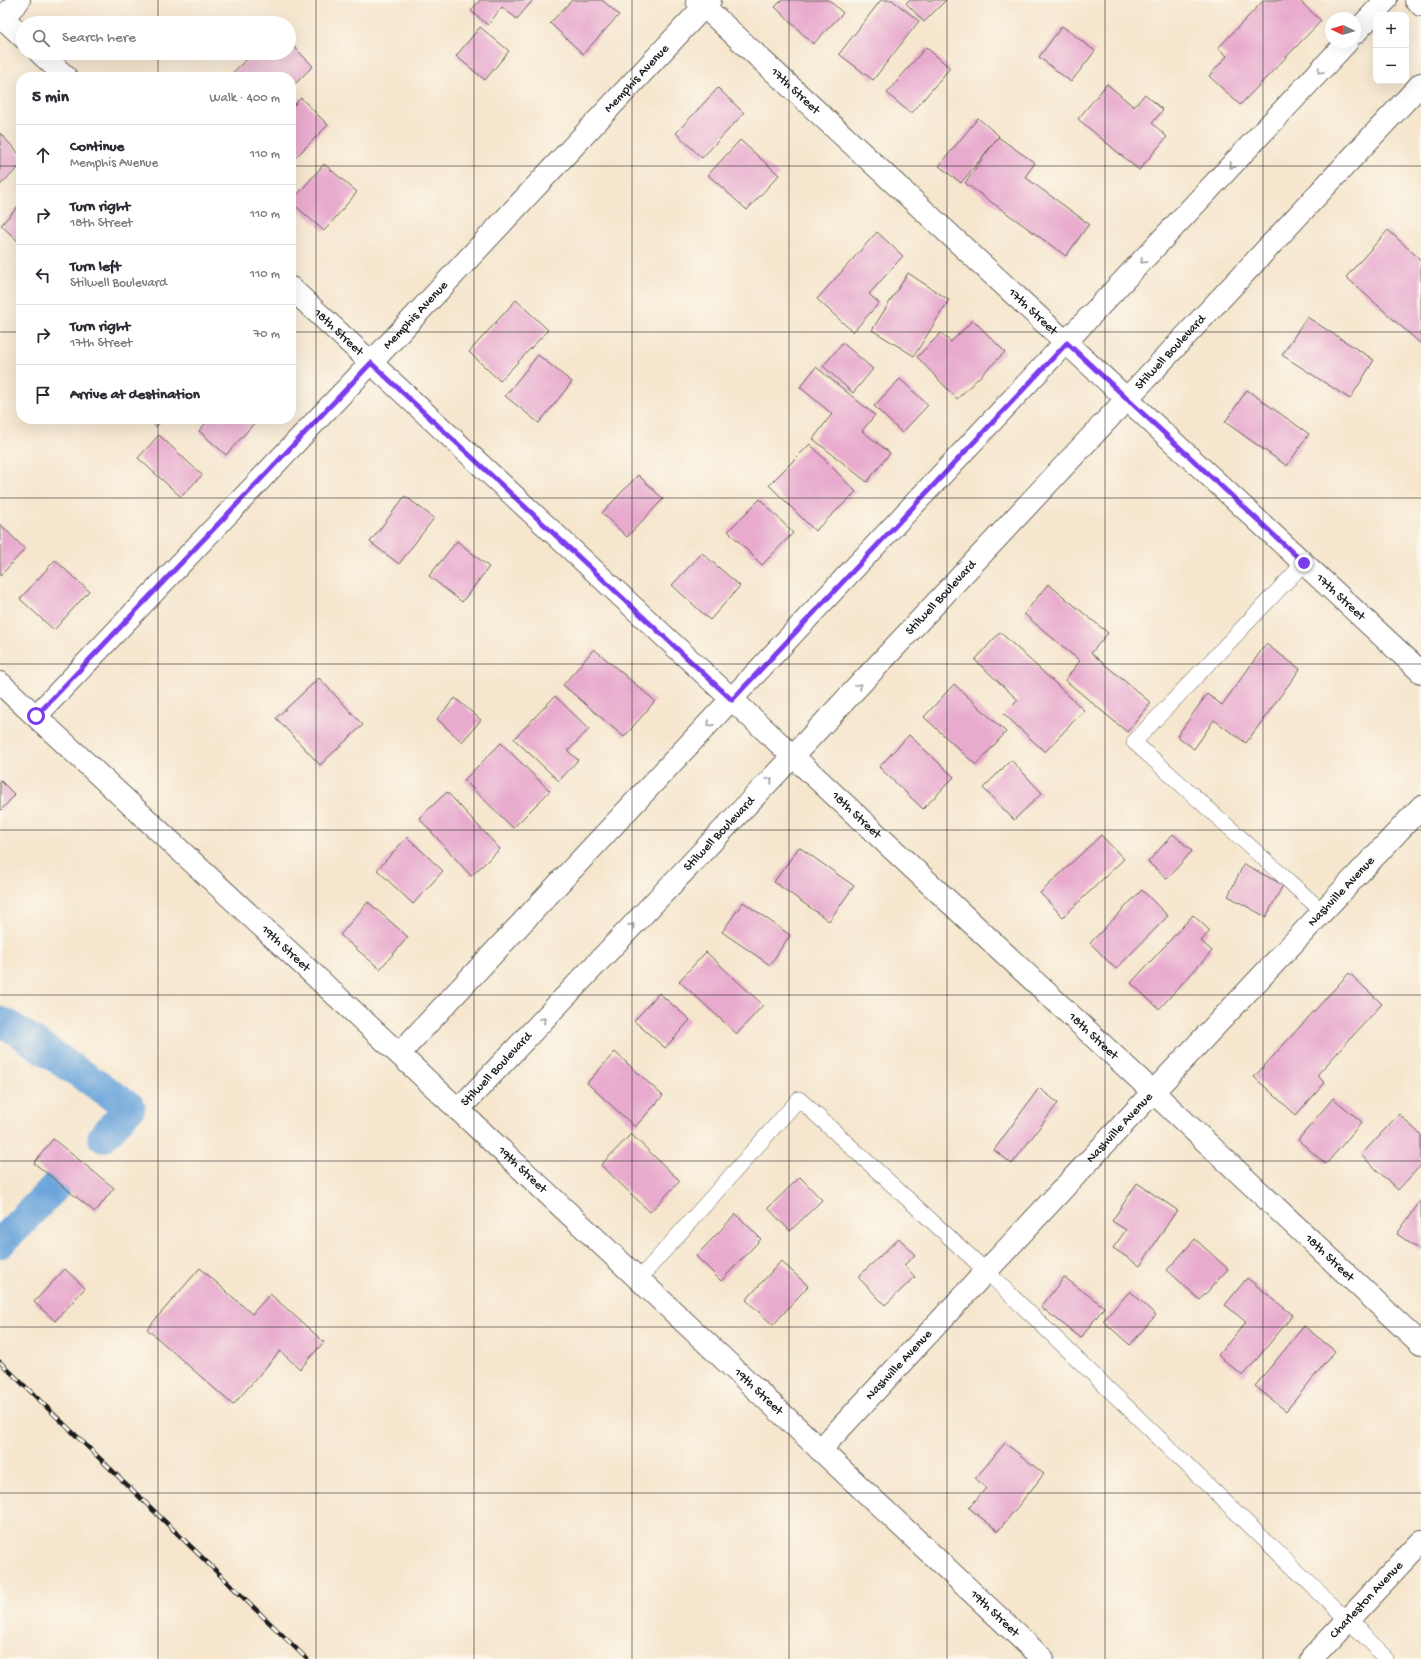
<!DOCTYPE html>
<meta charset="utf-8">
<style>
:root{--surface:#fff;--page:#f7f7f7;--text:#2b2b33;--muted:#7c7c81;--line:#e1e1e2}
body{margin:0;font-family:"Gochi Hand",sans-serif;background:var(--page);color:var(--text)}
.controls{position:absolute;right:12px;top:12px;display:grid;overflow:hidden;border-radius:8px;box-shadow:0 4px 16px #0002}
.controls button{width:36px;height:36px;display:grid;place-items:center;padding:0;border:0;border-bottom:1px solid var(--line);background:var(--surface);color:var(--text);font:20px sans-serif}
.compass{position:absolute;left:1325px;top:12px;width:36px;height:36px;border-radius:50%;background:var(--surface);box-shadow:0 4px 16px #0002;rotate:274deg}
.stop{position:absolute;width:12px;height:12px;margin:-9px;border:3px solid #7c3aed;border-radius:50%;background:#fff}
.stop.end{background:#7c3aed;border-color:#fff;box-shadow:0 1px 4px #0008}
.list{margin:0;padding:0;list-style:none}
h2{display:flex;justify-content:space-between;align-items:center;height:52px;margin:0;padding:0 16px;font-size:17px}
h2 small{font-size:13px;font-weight:400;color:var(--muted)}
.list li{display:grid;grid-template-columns:26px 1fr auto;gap:12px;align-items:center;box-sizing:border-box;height:60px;padding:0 16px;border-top:1px solid var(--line)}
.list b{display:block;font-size:15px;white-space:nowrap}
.list p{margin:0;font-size:13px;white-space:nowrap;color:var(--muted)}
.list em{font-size:13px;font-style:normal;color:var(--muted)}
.icon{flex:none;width:22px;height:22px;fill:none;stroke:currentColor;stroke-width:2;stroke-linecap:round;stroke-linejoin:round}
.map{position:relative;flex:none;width:1421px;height:1659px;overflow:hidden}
.search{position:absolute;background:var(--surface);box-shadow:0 4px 16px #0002;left:16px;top:16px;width:280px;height:44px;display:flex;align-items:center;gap:10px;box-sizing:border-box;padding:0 14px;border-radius:22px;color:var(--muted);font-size:15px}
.panel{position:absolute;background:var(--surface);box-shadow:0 4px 16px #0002;left:16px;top:72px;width:280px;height:352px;border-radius:16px}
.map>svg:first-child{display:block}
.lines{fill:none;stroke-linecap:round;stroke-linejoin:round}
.canal{stroke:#6ca5db;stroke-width:31}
.building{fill:#e8abce}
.lane-casing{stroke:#68635a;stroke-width:16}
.street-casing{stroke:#68635a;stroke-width:24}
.secondary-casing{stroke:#68635a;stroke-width:24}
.primary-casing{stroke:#68635a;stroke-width:24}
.lane{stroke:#fff;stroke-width:15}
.street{stroke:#fff;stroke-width:22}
.secondary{stroke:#fff;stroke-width:22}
.primary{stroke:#fff;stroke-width:22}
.rail-casing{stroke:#1c1c1c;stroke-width:4.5}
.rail{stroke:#fbf7ec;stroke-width:3;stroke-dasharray:9;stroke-linecap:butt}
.oneway{stroke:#999}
.route{stroke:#7c3aed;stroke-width:5}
.grid{fill:none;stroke:#1c1c1c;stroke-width:1;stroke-opacity:0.55}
.labels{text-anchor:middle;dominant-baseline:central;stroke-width:4;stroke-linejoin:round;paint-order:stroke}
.street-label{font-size:13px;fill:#1c1c1c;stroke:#fbf7ec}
</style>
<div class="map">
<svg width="1421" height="1659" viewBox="0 0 1421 1659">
<rect width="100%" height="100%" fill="#fbf7ec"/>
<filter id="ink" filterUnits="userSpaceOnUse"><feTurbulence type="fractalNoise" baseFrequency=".025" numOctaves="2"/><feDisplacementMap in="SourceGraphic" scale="8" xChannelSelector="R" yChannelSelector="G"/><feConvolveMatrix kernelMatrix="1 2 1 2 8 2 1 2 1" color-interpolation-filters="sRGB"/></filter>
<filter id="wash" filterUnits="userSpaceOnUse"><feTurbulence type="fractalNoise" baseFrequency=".012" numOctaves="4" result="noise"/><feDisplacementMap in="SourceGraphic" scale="16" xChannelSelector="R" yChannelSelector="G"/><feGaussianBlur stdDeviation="0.9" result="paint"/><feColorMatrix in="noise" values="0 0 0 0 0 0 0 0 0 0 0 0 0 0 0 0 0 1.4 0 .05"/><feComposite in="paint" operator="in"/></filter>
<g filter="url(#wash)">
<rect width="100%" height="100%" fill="#f6e6ce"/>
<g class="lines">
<g class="canal">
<polyline points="0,1022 8,1025 130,1107 103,1137"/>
<polyline points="0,1243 55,1187"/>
</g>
</g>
<g id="blocks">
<g class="building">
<polygon points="480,0 533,0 517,19 502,7 488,25 471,11"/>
<polygon points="572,0 602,0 619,15 583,54 550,23"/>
<polygon points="782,0 829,0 843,13 813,44 775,7"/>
<polygon points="881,0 892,0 919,21 873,80 839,54"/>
<polygon points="909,0 946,0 924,22 906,3"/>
<polygon points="1264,0 1299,0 1321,21 1240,105 1209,76 1227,56 1218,48"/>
<polygon points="1062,26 1095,51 1071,82 1039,57"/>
<polygon points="480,27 509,51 485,80 456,56"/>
<polygon points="289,42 313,66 291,88 291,77 228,77 248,58 243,53 289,53"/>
<polygon points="926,47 950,68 911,114 887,93"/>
<polygon points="1107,84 1134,107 1145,94 1163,110 1152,123 1167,137 1139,170 1078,119"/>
<polygon points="718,88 744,113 702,158 676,133"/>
<polygon points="301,98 328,125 291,162 291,108"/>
<polygon points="978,118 999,136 961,183 939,166"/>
<polygon points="0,133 21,156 21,165 0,185"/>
<polygon points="998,137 1035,163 1025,177 1089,224 1066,256 965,183"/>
<polygon points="740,140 779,175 747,210 708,175"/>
<polygon points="324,164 357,192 324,231 291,202"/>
<polygon points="21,203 21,244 1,225"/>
<polygon points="1388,230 1421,260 1421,344 1346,277"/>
<polygon points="877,232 903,256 869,294 879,303 853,332 817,299"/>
<polygon points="908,273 949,300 914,356 872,330"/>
<polygon points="516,300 548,330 500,381 469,352"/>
<polygon points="1307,317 1374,360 1350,399 1282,355"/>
<polygon points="973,320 1005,352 957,399 917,357 941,333 951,342"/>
<polygon points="843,343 873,369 853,393 823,366"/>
<polygon points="538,355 572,382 539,423 505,396"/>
<polygon points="816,367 875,415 862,431 890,453 867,482 813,439 832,414 800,387"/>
<polygon points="900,379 928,405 902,433 874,406"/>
<polygon points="1247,390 1309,434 1287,466 1225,422"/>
<polygon points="148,419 163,419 156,427"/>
<polygon points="209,419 258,419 226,455 199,431"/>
<polygon points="159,435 202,475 181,497 138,458"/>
<polygon points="810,444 856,492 815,531 769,485"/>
<polygon points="638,475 663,499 627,537 602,513"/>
<polygon points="405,496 434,518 399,564 370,542"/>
<polygon points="760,499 793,533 762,565 728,531"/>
<polygon points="0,524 25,549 0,576"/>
<polygon points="457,541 489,567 462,602 429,576"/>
<polygon points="702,553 740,586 710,620 672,585"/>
<polygon points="55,560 89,591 54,630 20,599"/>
<polygon points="1048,584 1108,633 1091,653 1151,703 1127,732 1065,680 1080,661 1024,614"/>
<polygon points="1000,632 1084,710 1045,752 1004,714 1018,700 975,660"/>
<polygon points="1266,644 1300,669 1246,743 1214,720 1194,749 1177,736 1207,694 1222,705"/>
<polygon points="594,649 655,701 624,737 563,685"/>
<polygon points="319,678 363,725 320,765 276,718"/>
<polygon points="954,684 1006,732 976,765 924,717"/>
<polygon points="555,696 589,729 568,751 578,760 559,781 514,739"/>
<polygon points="455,698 481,720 462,742 437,719"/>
<polygon points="909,735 954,777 923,809 879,767"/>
<polygon points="501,743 550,791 513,828 464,780"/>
<polygon points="1011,760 1042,793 1014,820 983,788"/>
<polygon points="0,780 15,795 0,811"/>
<polygon points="447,792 500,849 471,876 419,818"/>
<polygon points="1173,834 1192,851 1167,879 1148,862"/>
<polygon points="1101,835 1124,859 1063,917 1040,893"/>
<polygon points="407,837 443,871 413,904 377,870"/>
<polygon points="799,847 854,886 829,921 774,882"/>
<polygon points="1244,864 1283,885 1266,917 1228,896"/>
<polygon points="1142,890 1168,916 1116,969 1090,943"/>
<polygon points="368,902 408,937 380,969 340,935"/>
<polygon points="743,902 790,935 770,965 722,932"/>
<polygon points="1193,915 1210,931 1201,941 1212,951 1159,1009 1131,983"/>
<polygon points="706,952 763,1005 737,1034 679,981"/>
<polygon points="1349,973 1382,1004 1317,1075 1325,1083 1296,1115 1254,1077"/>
<polygon points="659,993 690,1020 665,1048 634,1021"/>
<polygon points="615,1052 663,1096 635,1127 587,1083"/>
<polygon points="1039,1088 1058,1103 1012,1164 994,1150"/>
<polygon points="1333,1098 1362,1122 1326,1164 1298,1140"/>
<polygon points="1399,1114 1421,1135 1421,1165 1398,1190 1361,1155"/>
<polygon points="631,1134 680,1181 650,1212 601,1165"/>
<polygon points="53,1139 114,1188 95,1212 34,1163"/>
<polygon points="800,1177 822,1200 790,1231 768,1208"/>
<polygon points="1137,1183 1177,1210 1140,1266 1113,1248 1126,1230 1112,1221"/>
<polygon points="1421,1200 1421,1251 1397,1234"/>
<polygon points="736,1214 761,1239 721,1281 696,1256"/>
<polygon points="899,1238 915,1255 904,1265 915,1277 885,1305 858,1277"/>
<polygon points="1195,1239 1228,1269 1200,1300 1167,1270"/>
<polygon points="781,1261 808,1286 773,1325 746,1300"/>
<polygon points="200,1268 252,1314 270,1294 324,1342 300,1369 280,1351 233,1405 147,1329"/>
<polygon points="65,1269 85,1288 55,1321 34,1302"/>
<polygon points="1064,1277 1104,1307 1081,1338 1041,1307"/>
<polygon points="1247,1278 1293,1315 1243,1376 1218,1355 1246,1322 1225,1305"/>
<polygon points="1130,1291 1156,1315 1130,1345 1103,1321"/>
<polygon points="1304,1326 1335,1351 1286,1411 1255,1386"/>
<polygon points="1005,1443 1044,1474 998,1531 969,1508 986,1488 975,1479"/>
</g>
</g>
</g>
<g filter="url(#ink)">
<use href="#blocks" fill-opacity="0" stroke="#68635a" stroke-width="1"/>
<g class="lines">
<g class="lane-casing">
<g id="lane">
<polyline points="1304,563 1134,742 1322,911"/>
<polyline points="639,1279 799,1099 986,1271 1388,1659"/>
</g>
</g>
<g class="street-casing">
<g id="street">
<path id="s1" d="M697,0L1421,672"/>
<polyline points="0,15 23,37"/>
<polyline points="0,21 19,0"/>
<polyline points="40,53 66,77"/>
<path id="s2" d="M291,288L1153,1092L1421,1344"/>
<path id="s3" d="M36,716L371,363L710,0"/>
<path id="s4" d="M820,1450L1153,1092L1421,807"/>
<path id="s5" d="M1311,1659L1421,1542"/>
</g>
</g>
<g class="secondary-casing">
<g id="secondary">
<polyline points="1355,33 1386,0"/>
<path id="s6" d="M0,683L399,1054L1043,1659"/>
<polyline points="399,1054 1347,42"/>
<path id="s7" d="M458,1110L793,756L1421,84"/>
</g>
</g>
<g class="primary-casing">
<polyline id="primary" points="1416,0 1421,5"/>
</g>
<use href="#lane" class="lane"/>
<use href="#street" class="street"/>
<use href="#secondary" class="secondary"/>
<use href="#primary" class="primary"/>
<g class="rail-casing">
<polyline id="rail" points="0,1362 307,1659"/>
</g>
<use href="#rail" class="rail"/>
</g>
<defs><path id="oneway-chevron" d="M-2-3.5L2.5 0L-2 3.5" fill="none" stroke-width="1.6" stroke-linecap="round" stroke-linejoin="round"/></defs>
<g class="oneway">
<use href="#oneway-chevron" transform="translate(1320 71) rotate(133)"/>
<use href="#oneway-chevron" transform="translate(1232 166) rotate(133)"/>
<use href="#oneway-chevron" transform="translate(1143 261) rotate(133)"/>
<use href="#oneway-chevron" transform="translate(859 686) rotate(-47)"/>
<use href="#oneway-chevron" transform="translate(710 724) rotate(133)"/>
<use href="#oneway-chevron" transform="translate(770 780) rotate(-47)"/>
<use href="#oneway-chevron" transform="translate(632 926) rotate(-47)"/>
<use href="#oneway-chevron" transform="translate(543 1020) rotate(-47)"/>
</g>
</g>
<g class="lines" filter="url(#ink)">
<polyline class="route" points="36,716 371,363 732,700 1067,343 1304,563"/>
</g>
<path class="grid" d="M158,0V23M316,0V1659M474,0V1659M632,0V1659M789,0V1659M947,0V1659M1105,0V1659M1263,0V1659M158,53V77M0,166H21M291,166H1421M0,332H21M291,332H1421M158,419V1659M0,498H1421M0,664H1421M0,830H1421M0,995H1421M0,1161H1421M0,1327H1421M0,1493H1421"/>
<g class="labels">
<g class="street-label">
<text stroke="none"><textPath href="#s3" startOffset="876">Memphis Avenue</textPath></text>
<text stroke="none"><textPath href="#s1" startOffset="134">17th Street</textPath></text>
<text stroke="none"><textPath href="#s1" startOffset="458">17th Street</textPath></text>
<text stroke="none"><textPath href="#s3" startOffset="552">Memphis Avenue</textPath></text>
<text stroke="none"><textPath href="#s2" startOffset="65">18th Street</textPath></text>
<text stroke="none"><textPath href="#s7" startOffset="1040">Stilwell Boulevard</textPath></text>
<text stroke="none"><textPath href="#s1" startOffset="878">17th Street</textPath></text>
<text stroke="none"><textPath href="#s7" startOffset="704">Stilwell Boulevard</textPath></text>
<text stroke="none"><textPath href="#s2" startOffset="773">18th Street</textPath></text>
<text stroke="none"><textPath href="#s7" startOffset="380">Stilwell Boulevard</textPath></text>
<text stroke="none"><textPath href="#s4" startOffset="764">Nashville Avenue</textPath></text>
<text stroke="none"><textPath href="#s6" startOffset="390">19th Street</textPath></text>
<text stroke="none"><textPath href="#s2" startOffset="1097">18th Street</textPath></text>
<text stroke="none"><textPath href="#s7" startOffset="56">Stilwell Boulevard</textPath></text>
<text stroke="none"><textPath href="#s4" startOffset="440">Nashville Avenue</textPath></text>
<text stroke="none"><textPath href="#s6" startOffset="714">19th Street</textPath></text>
<text stroke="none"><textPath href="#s2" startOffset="1421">18th Street</textPath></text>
<text stroke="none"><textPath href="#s4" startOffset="116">Nashville Avenue</textPath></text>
<text stroke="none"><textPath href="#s6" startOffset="1038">19th Street</textPath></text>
<text stroke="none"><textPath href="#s5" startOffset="81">Charleston Avenue</textPath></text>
<text stroke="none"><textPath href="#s6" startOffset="1362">19th Street</textPath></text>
</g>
</g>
</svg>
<div class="controls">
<button>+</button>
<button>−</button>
</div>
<svg class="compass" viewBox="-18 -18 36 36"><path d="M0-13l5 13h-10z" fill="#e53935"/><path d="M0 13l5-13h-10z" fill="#7c7c81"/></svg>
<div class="stop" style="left:36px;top:716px"></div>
<div class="stop end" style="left:1304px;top:563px"></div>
<div class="search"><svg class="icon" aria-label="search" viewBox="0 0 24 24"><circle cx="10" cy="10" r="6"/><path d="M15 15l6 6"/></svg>Search here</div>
<section class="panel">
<h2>5 min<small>Walk · 400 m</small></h2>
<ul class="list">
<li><svg class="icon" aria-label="ahead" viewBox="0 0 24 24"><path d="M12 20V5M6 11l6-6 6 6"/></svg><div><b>Continue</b><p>Memphis Avenue</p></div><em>110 m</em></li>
<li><svg class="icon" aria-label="right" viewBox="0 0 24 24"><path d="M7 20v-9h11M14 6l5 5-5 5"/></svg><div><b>Turn right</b><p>18th Street</p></div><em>110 m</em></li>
<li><svg class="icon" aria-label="left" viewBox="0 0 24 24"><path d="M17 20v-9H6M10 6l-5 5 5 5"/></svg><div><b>Turn left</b><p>Stilwell Boulevard</p></div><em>110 m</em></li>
<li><svg class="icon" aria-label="right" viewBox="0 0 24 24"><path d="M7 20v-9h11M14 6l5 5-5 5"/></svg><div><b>Turn right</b><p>17th Street</p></div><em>70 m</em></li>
<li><svg class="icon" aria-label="arrive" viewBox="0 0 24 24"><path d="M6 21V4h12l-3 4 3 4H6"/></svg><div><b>Arrive at destination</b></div></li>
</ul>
</section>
</div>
